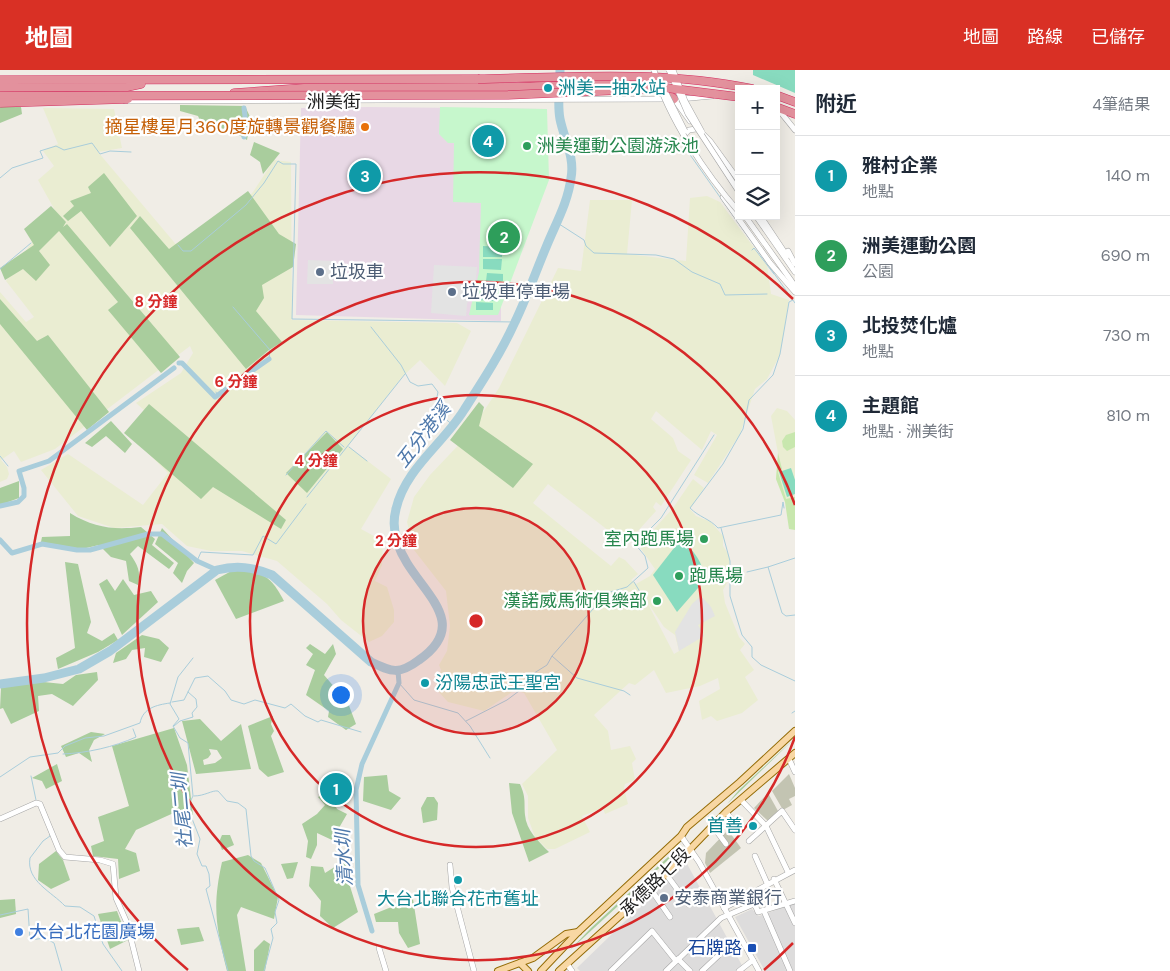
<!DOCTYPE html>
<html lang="zh-TW">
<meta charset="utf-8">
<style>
:root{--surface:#fff;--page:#f2f2f3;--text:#1f2937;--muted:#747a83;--line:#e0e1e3;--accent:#d93025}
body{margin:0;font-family:"DM Sans","Noto Sans TC",sans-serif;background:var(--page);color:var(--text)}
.controls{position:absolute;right:15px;top:15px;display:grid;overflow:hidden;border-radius:0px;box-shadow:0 5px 20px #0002}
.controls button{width:45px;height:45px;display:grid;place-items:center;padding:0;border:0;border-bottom:1px solid var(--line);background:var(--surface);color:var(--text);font:25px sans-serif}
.you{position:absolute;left:340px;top:624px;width:18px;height:18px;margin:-12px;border:4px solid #fff;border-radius:50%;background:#1a73e8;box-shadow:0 0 0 8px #1a73e833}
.badge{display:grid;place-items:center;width:32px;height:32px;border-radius:50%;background:var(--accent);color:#fff;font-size:16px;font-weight:700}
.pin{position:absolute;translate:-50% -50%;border:2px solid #fff;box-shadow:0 1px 5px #0006}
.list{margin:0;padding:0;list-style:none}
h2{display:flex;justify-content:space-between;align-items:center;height:65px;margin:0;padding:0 20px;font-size:21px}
h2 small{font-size:16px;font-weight:400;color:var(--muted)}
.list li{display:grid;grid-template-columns:32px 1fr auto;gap:15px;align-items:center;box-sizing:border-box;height:80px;padding:0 20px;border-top:1px solid var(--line)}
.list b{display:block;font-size:19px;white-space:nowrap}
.list p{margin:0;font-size:16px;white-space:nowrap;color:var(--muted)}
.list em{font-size:16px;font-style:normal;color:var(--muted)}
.icon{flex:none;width:28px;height:28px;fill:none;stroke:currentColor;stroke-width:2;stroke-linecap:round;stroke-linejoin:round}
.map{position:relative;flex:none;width:795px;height:901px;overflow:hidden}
header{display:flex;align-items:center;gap:30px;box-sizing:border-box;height:70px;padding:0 25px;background:var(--accent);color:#fff}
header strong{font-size:24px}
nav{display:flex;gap:28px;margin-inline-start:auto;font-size:18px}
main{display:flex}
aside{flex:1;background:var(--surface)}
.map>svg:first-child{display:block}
.residential{fill:#dddcdc}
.industrial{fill:#e8d8e5}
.construction{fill:#c3c4b2}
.farmland{fill:#eaedd2;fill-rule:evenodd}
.grass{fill:#c8e7ae}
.forest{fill:#a9cd9d;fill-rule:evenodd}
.park{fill:#c6f7cc}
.pitch{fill:#88dbbf}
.parking{fill:#e3e3e3}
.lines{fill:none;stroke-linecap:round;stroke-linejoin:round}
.stream{stroke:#a9cddb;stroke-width:1}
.canal{stroke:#a9cddb;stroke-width:5}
.river{stroke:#a9cddb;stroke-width:9}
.minor-casing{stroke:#a6a6a6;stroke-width:6}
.major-casing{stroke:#946c07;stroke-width:8}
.highway-casing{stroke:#d32d5f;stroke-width:9}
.minor{stroke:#fff;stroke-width:5}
.major{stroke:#f8d7a3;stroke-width:6}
.highway{stroke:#e3919d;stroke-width:8}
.minor-bridge-casing{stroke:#a6a6a6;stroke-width:6;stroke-linecap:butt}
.highway-bridge-casing{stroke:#d32d5f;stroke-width:9;stroke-linecap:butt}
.minor-bridge{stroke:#fff;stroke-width:5}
.highway-bridge{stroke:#e3919d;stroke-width:8}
.ring{fill:none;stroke:#d62828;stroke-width:2.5}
.culture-dot{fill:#0f9aa8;stroke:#fff;stroke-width:2}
.food-dot{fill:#e8710a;stroke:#fff;stroke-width:2}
.leisure-dot{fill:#2e9e5b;stroke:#fff;stroke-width:2}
.service-dot{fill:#5c6f8a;stroke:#fff;stroke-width:2}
.shop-dot{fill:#3f7fe0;stroke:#fff;stroke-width:2}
.transit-dot{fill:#1a4fb4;stroke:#fff;stroke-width:2}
.labels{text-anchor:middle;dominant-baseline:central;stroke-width:4.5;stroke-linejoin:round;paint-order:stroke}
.culture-label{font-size:18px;fill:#0d838f;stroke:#fff;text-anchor:start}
.street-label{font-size:18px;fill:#1f1f1f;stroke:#fff}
.food-label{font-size:18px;fill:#c56008;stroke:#fff;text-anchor:end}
.leisure-label{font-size:18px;fill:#27864d;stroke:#fff;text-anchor:start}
.service-label{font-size:18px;fill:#4e5e75;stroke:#fff;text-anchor:start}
.shop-label{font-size:18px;fill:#366cbe;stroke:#fff;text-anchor:start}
.transit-label{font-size:18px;fill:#164399;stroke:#fff;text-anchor:end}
.water-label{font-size:19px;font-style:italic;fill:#4f79ab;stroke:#fff}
.centre{fill:#d62828;stroke:#fff;stroke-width:2.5}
.ring-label{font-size:15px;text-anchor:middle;font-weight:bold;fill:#d62828;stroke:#fff;stroke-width:4.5;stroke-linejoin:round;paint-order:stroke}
</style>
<header>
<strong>地圖</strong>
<nav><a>地圖</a><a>路線</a><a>已儲存</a></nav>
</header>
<main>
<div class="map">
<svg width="795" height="901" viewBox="0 0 795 901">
<rect width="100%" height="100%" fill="#f0ede6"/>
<g class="residential">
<polygon points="686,792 745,901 580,901 577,898"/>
<polygon points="795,833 795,901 765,901 735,847 752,839 759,846"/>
</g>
<polygon class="industrial" points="369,37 545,39 548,110 501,234 501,251 296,245 301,38"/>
<g class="construction">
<polygon points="789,704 795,718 795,726 789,729 792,735 783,740 772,721"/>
<polygon points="768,723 778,741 768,751 754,738"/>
<polygon points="728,760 741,778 710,803 705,793 706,783"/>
</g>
<g class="farmland">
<polygon points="43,38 114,39 122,78 98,82 179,178 240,136 253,122 274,90 291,92 292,250 457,253 471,261 445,316 420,290 402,307 348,376 391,409 361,459 383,471 382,495 375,511 387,517 394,540 394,552 382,566 369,572 341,550 327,534 277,491 242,481 211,481 187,476 162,454 114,458 78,446 41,400 68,384 143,435 168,403 147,382 163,357 136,333 181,303 193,283 190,276 55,379 21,392 14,381 1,390 7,397 9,404 7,409 0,412 0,222 26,252 34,247 6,211 29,176 57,144 38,110 54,96 43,81 58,74"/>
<path d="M707,126L720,132L767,195L771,224L789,230L780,285L767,309L755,319L740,364L708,413L694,405L717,365L711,361L702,380L656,341L651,349L673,368L678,381L691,390L661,436L656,432L653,437L656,441L626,474L548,414L533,433L611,496L619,487L625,490L638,504L631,510L636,514L650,506L655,499L639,476L673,438L693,409L704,418L690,439L696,446L711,452L723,466V476L729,485L730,496V508L723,520L725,533L739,567L745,574L740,580L754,600L745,607L758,630L742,643L717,651L711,646L702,650L699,631L720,619L718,608L700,616L666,623L654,600L635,615L629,613L594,645L608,661L611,680L630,676L636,689L632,693L635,710L625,714L624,718L628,734L605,744L603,738L582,746L590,762L555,779H547L535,767L528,748V726L522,714L557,680L524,623L515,620L484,641L448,632L435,618L441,600L439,595L447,581L450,556L446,521L414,480L407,452L414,427L430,405L468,365L499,318L558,198L581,201L590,130H632L627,184L686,191L690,128ZM646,530L664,557L675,565L679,581L674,584Z"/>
<polygon points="777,338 787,341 795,350 795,430 785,432 776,409 778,383 771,346"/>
</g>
<g class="grass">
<polygon points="795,362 795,377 787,381 783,377 782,371 786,365"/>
<polygon points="778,383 782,399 778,402 786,429 795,427 795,460 789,459 785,432 776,409"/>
</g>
<g class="forest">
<polygon points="180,35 245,36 251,49 247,70 229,59 203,57 198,46 180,41"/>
<polygon points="0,37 21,37 22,44 0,53"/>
<polygon points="254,72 280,83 263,104 260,92 250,85"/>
<polygon points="104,103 137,146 110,177 81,141 68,151 63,146 74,136 70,131 91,123 88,117"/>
<polygon points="248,121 279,164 296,174 293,197 262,215 264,228 256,241 282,272 269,280 246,299 130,158 140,146 169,179"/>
<polygon points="51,136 66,152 63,157 67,154 180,287 161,303 108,240 118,232 59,161 39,181 50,195 36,211 23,199 5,210 0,198 34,175 24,159"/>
<polygon points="0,229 37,271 48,265 109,342 87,360 0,254"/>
<polygon points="479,332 484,337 479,356 533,394 513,418 450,370"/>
<polygon points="149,334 286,450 281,459 213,417 201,429 124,363"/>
<polygon points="111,351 132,374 125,383 106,366 92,377 85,373"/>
<polygon points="327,362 343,379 307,423 286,403"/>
<polygon points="19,411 19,428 0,435 0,418"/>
<path d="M70,443C94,458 114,460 141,457L155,469L152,475L174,493L169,499L138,476L130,484C138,495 141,502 138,515L129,511L126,491L111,487L99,475L82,479L41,472L42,467L70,466Z"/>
<polygon points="162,458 194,493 187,501 182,513 173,503 178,493 155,474"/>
<polygon points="65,492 78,494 91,552 87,563 102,571 114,563 118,570 98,582 58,599 56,588 75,578"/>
<path d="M235,499C264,503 270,505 284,531L236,549L215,510Z"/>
<polygon points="107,509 115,521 123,509 134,525 151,521 158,532 122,565 99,514"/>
<polygon points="142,565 159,569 169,578 161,592 144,587 145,578 132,580 126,589 113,593 116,583"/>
<polygon points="310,574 325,584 333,574 336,584 324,605 348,633 356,654 346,660 328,647 329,641 306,625 315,600 306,595 313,584 306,578"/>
<polygon points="97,602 98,610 73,636 52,624 38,626 39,641 11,654 3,638 0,639 1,618 34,611 63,614 76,605"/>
<polygon points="273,646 271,654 274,661 271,666 284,702 268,707 259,699 248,656"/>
<path d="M200,649L221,671L241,654L251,699L196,704L182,651ZM209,679L217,680L222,688L215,693L204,695L203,690L208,688L211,684Z"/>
<polygon points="174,658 187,695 193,745 178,741 136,760 125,779 136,783 140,801 119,809 118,789 93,786 91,776 104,771 98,747 129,736 112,676"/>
<polygon points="91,662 105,664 94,670 89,680 92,692 79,683 66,687 61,676"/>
<polygon points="795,668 727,734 739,720"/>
<polygon points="57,694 62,711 46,719 42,711 32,708"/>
<polygon points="387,705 389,721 401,728 391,740 363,731 364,707"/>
<path d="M509,713L520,714C526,728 524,731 525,745C526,760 539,772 549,782L529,792L512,743Z"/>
<polygon points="328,721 337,739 347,744 332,770 317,763 317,775 311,789 306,787 308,771 302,754 317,744 325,735 318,727"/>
<polygon points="427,727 434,727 438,733 437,750 423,753 421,738"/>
<polygon points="222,765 230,765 234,775 222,780 219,772"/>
<polygon points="680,776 681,778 569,881 591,858"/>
<polygon points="56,781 63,790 70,810 51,819 38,810 39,794"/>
<path d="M248,785L261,793L278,827L274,849L241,837L237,845L246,901H227C216,857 212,837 222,792Z"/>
<polygon points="349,788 349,813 358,842 333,858 320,846 321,831 309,816 311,796 323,797 325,803"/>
<polygon points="298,792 293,808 287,809 281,794"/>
<polygon points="401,826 413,829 420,874 408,878 399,863 398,852 376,852 374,844 394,836"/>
<polygon points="15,829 16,844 0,848 0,830"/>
<polygon points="117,841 128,870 110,879 98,844"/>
<polygon points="199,857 204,871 181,875 177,859"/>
<polygon points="264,870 270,874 265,901 254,901 254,880"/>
</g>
<polygon class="park" points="440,37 547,39 549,110 498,245 469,245 479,202 481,133 453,132 454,73 448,73 439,64"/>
<g class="pitch">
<polygon points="753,0 795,0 795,23 753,5"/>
<polygon points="483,176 502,177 502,187 483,187"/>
<polygon points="483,189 502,189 501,200 483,199"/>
<polygon points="487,203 503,204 503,211 486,211"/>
<rect x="482" y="213" width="17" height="8"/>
<polygon points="478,223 495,223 495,231 478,230"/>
<polygon points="476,232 493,233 493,240 476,240"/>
<polygon points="791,398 795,410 795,424 787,427 779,402"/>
<path d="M681,469C694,481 703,492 705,510L677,542L653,505Z"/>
</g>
<g class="parking">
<polygon points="308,190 333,191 333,214 307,214"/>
<polygon points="434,195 477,197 476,210 467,234 466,246 431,243"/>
<polygon points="701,526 711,537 715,546 698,555 704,566 679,581 675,562 692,534"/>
</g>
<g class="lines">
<g class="stream">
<polyline points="681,72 795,233"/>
<polyline points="0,108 12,98 43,88 40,81 56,76 64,80 92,73 100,84 110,81 131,82"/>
<polyline points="556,152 584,170 586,176 594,183 656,185 674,189 692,202 720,214 725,225 767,224"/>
<polyline points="178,175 183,181 191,181 246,135 264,113 278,91 283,94 296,94 292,249 515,252"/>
<polyline points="752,180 754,178 774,204"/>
<polyline points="0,199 31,173"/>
<polyline points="233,237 270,280 269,289"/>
<polyline points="371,257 401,295 410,312 418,316 432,314 438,322 435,337 437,342 454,356"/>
<polyline points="216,322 218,328"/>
<polyline points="349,377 367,391"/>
<polyline points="0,386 8,396"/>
<polyline points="286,405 326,361 344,377"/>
<polyline points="307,427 405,304"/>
<path d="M784,438L783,432L781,445L718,458C710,449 699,447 690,438L723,394L743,359L749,330L773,305L780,284L789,232L793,230"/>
<polyline points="721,458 730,491 730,526 742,565 752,577 752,587 761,595 795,611"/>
<polyline points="795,488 768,497 782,543 786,546 795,545"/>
<polyline points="197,491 201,482 253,485 263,466 276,474 306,434"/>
<polyline points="747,502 768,497"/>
<polyline points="634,512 645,530"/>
<polyline points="552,586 607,523 627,517 648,498 645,486 635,474 661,448 714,365"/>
<polyline points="193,588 178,607 170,634 179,649 173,656 180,668 188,673 193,726 190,732 191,746 200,769 197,784 202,796 206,796 209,804 210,816 206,819 228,901"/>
<polyline points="399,613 414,630 458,643 470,656 490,688"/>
<polyline points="172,632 184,630 195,608 208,606 225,621 231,630 244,634 255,630 285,638 291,634 305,646 318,652 321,650 361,662"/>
<polyline points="792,643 795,641"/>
<polyline points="466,651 507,630 523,618 531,605 547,595 552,586 577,608 624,621 630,625"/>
<polyline points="174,656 180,651 193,647 192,643 197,637 196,629 188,622"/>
<path d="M63,684C87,683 114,677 136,667L133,659"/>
<polyline points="31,706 36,730"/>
<path d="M0,707L30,687L58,683L65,676L85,668L104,666L140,653C143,638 156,635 170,633"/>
<path d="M194,726C205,726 212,720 218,721L227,731L238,733L246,739L251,786L254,791L265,798L279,830L275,842L277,853L271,859L273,868L264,901"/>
<path d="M50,764V766L43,771L30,788C26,811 52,822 65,836L80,837L94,846L103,874L122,901"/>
<polyline points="0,845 28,839 30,870 45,868 54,873 62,901"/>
</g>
<g class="canal">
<polyline points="244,38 246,54 244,67"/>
<polyline points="179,293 182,293 215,327 269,289"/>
<polyline points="0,436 18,432 24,426 24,418 19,401 49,391 174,298"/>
<polyline points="0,470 12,483 42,474 77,480 90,480 148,464 162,464 197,491 217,500"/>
<polyline points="372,861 358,815 356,720 362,694 399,613 398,601"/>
</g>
<path class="river" d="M0,614L44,608L79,599L110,581L217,500C237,495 252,497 272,505L371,592C392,602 399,605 419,590C468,556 428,527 407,493C397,477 391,458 396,439C405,399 443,374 464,340C482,312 501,283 515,252C527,227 536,201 547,175C556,153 568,132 571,108C575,87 564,69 560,49C557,34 560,15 560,0"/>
<g class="minor-casing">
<g id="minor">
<polyline points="674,29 690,51"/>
<polyline points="680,29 712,26"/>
<polyline points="125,31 669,29"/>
<polyline points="778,39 795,60"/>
<polyline points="703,64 710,71 739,111"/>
<polyline points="684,65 689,60 696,59"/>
<polyline points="723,127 770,193 795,222"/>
<polyline points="745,146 795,216"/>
<polyline points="756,146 795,202"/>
<polyline points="761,147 787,186"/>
<polyline points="788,181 795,194"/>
<polyline points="789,689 795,702"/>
<polyline points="741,730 766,756 788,802"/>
<polyline points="726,742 737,756"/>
<polyline points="0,749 36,733 40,734 59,780 65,787 100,790 113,794 116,828 127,853 139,901"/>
<polyline points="712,755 726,774"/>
<polyline points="681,766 699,792 759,901"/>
<polyline points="749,771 782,741 795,760"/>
<polyline points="755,786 767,813"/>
<polyline points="450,795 452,817 474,901"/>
<polyline points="666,804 688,834"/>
<polyline points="774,809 795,853"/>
<polyline points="650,818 670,847"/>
<polyline points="750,823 758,842 795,831"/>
<polyline points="724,838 795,800"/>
<polyline points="764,841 790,901"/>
<polyline points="379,878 386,901"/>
<polyline points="678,889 690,901"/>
<polyline points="567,894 572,901"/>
<polyline points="611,901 652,861 676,891"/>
<polyline points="666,901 721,848 754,834"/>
<polyline points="702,901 719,885"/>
<polyline points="739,901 753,890"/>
</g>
</g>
<g class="major-casing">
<g id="major">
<polyline points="520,893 528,901"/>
<polyline points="498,901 533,888 566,864 578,862"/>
<polyline points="541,901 578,862 681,766 687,757 740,712 795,661"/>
<polyline points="559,901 666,804 726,742 795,683"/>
</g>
</g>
<g class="highway-casing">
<g id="highway">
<polyline points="0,10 478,9"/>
<polyline points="0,18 127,17 141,14"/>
<polyline points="234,23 304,18 518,17 645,12 659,16 674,29"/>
<polyline points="776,25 795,32"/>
<polyline points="776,37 795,44"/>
</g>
</g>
<use href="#minor" class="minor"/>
<use href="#major" class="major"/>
<use href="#highway" class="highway"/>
<g class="minor-bridge-casing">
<g id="minor-bridge">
<path d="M654,0C669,49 705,103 739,142"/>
<polyline points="669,0 688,44 739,122"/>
<polyline points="673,0 685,31 702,62"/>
<polyline points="663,17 685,61"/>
</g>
</g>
<g class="highway-bridge-casing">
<g id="highway-bridge">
<path d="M478,9C572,7 661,0 753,19"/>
<polyline points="0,26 508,25 667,18 739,27"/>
<polyline points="0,33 128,29"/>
</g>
</g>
<use href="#minor-bridge" class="minor-bridge"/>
<use href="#highway-bridge" class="highway-bridge"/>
</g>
<circle cx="476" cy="551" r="113" fill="#d62828" fill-opacity=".12"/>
<g class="ring">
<circle cx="476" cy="551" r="113"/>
<circle cx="476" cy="551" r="226"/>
<path d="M795 667A339 339 0 1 1 795 435"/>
<path d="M793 873A452 452 0 0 1 764 900M188 900A452 452 0 1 1 793 229"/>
</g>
<g class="culture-dot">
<circle cx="548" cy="18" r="5"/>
<circle cx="425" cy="613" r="5"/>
<circle cx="753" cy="756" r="5"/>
<circle cx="458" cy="810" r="5"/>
</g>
<circle class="food-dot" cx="365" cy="57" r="5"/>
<g class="leisure-dot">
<circle cx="527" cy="76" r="5"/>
<circle cx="704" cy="469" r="5"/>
<circle cx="679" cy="506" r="5"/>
<circle cx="657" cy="531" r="5"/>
</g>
<g class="service-dot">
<circle cx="320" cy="202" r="5"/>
<circle cx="452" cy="222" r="5"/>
<circle cx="664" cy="828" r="5"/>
</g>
<circle class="shop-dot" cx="19" cy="862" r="5"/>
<rect class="transit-dot" x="747" y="873" width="10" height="10" rx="2.5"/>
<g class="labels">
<g class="culture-label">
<text x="558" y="18">洲美一抽水站</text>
<text x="435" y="613">汾陽忠武王聖宮</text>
<text x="743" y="756" text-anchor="end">首善</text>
<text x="458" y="829" text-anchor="middle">大台北聯合花市舊址</text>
</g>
<g class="street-label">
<text x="334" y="32">洲美街</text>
<text transform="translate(655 812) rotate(-44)">承德路七段</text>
</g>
<g class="food-label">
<text x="355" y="57">摘星樓星月360度旋轉景觀餐廳</text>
</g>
<g class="leisure-label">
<text x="537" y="76">洲美運動公園游泳池</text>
<text x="694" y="469" text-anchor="end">室內跑馬場</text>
<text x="689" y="506">跑馬場</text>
<text x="647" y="531" text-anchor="end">漢諾威馬術俱樂部</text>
</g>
<g class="service-label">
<text x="330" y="202">垃圾車</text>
<text x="462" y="222">垃圾車停車場</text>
<text x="674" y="828">安泰商業銀行</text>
</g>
<g class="shop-label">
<text x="29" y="862">大台北花園廣場</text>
</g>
<g class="transit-label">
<text x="742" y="878">石牌路</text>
</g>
<g class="water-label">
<text transform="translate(423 365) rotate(-52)">五分港溪</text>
<text transform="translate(182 741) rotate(-95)">社尾二圳</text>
<text transform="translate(344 788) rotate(-93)">清水圳</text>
</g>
</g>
<circle cx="476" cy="551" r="8" class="centre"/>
<g class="ring-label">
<text x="156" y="237">8 分鐘</text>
<text x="236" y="317">6 分鐘</text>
<text x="316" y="396">4 分鐘</text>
<text x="396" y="476">2 分鐘</text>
</g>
</svg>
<div class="controls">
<button>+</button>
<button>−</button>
<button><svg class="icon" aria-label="layers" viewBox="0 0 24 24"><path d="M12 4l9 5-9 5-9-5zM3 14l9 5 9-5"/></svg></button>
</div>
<div class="you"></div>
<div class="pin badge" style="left:336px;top:719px;background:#0f9aa8">1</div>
<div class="pin badge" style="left:504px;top:167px;background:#2e9e5b">2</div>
<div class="pin badge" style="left:365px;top:106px;background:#0f9aa8">3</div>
<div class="pin badge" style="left:488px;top:71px;background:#0f9aa8">4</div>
</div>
<aside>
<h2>附近<small>4筆結果</small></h2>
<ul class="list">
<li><span class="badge" style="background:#0f9aa8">1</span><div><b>雅村企業</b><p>地點</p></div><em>140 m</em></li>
<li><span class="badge" style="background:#2e9e5b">2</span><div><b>洲美運動公園</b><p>公園</p></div><em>690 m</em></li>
<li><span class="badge" style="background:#0f9aa8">3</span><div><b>北投焚化爐</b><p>地點</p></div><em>730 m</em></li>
<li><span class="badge" style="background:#0f9aa8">4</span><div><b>主題館</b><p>地點 · 洲美街</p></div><em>810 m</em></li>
</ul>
</aside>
</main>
